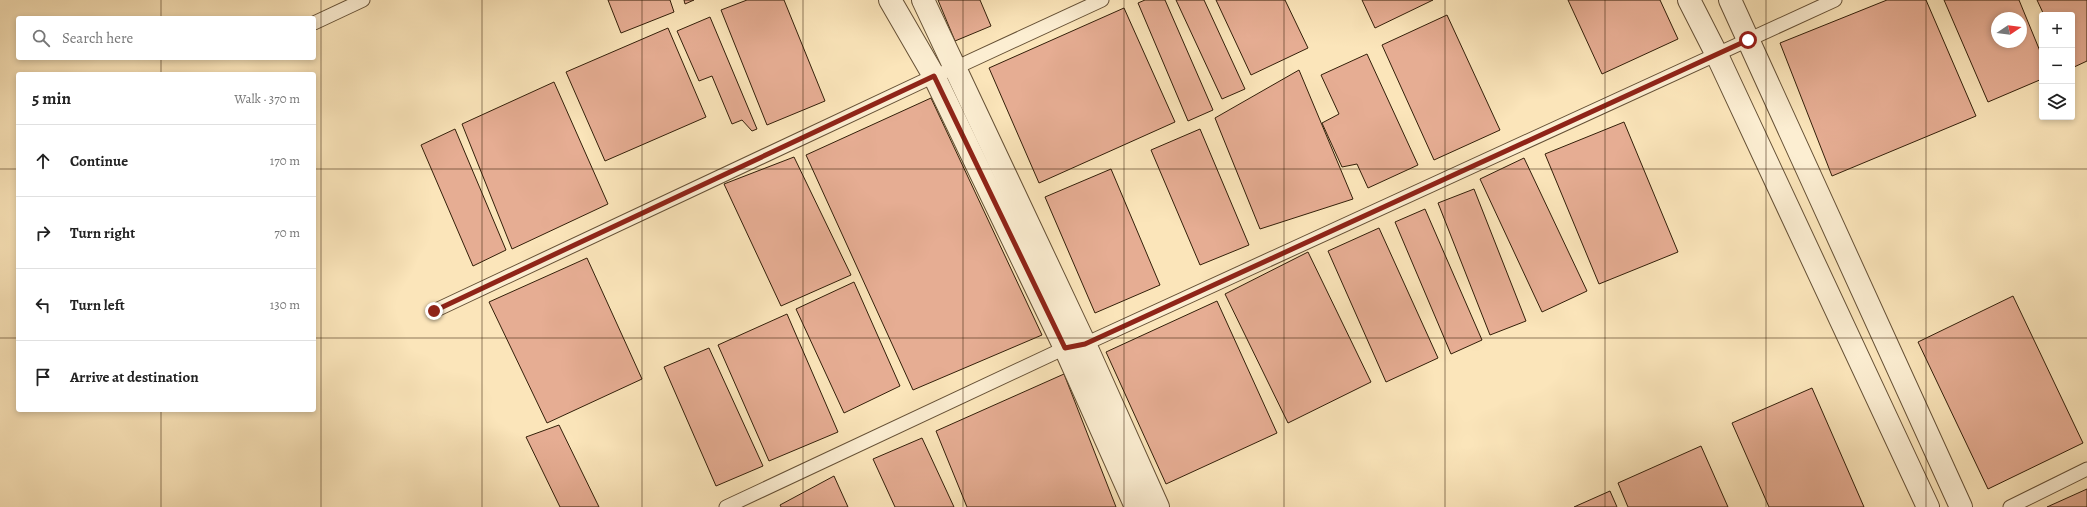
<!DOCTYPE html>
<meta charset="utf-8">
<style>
:root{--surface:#fff;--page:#f2f2f2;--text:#222;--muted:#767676;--line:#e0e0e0}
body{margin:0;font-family:Alegreya,serif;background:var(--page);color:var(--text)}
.controls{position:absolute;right:12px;top:12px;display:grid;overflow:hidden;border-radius:4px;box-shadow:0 2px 6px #0003}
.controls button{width:36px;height:36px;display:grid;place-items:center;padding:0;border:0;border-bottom:1px solid var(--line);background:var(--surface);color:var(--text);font:20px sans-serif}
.compass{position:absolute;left:1991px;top:12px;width:36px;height:36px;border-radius:50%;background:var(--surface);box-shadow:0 2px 6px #0003;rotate:77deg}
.stop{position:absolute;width:12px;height:12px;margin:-9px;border:3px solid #8f2418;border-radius:50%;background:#fff}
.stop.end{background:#8f2418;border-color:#fff;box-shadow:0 1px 4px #0008}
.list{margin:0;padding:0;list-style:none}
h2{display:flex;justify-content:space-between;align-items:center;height:52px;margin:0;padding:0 16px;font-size:17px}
h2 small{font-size:13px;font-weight:400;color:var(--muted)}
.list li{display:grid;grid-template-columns:26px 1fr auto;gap:12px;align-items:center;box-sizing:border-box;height:72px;padding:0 16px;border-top:1px solid var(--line)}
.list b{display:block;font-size:15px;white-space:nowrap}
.list em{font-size:13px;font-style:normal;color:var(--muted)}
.icon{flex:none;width:22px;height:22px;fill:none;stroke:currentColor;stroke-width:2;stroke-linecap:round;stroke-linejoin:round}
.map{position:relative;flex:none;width:2087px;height:507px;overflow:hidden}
.search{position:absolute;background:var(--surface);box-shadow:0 2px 6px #0003;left:16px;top:16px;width:300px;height:44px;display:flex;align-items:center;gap:10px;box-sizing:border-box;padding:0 14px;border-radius:4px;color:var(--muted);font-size:15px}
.panel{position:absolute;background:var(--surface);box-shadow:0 2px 6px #0003;left:16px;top:72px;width:300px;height:340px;border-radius:4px}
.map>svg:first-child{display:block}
.building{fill:#e6ad93;stroke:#331f09;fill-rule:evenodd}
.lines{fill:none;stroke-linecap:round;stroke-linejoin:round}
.service-casing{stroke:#655035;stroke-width:15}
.minor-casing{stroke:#655035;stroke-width:24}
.service{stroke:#fceed2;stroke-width:13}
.minor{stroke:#fceed2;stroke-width:22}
.route{stroke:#8f2418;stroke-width:5}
.grid{fill:none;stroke:#331f09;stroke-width:1;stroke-opacity:0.55}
</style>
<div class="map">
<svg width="2087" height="507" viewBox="0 0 2087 507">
<rect width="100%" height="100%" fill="#fbe5ba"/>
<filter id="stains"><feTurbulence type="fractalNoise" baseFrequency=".005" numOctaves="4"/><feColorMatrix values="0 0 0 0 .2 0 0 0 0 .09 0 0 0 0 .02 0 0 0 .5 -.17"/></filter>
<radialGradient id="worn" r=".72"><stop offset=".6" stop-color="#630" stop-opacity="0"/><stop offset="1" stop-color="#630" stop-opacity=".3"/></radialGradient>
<g class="building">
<polygon points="608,0 670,0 674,12 621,33"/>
<polygon points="684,0 694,0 685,4"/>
<polygon points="747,0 784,0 825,101 767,125 721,10"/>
<polygon points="938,0 980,0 991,26 955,41"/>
<polygon points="1145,0 1165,0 1213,110 1188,121 1138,3"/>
<polygon points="1176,0 1204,0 1245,89 1222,99"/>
<polygon points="1216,0 1285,0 1308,48 1251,75"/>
<polygon points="1362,0 1433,0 1375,28"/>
<polygon points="1568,0 1660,0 1678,39 1602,74"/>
<polygon points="1887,0 1926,0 1976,116 1832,176 1780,43"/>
<path d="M1944,0H2019L2042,56V79L1988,102ZM1997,18H2021V42H1997Z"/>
<polygon points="2037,0 2087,0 2087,61 2072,68 2072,15 2044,15"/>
<polygon points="1124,8 1175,122 1039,183 989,68"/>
<polygon points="1447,15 1500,130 1434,160 1382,45"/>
<polygon points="710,17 757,129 752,131 742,120 732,124 712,76 699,81 677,31"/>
<polygon points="668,28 706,117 605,161 566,72"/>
<polygon points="1367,54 1418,165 1368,188 1357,164 1342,167 1322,123 1339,114 1321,75"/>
<polygon points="1299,70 1353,199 1260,229 1215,118"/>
<polygon points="554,82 608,204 512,249 462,124"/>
<polygon points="931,98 1042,335 913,390 806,155"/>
<polygon points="1624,122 1678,252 1599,284 1545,154"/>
<polygon points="455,129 506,250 473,266 421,145"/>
<polygon points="1200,129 1249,245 1200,265 1151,150"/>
<polygon points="794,157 851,275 781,306 724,184"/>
<polygon points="1524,158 1587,291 1542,312 1480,179"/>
<polygon points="1111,169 1160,285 1095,313 1045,197"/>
<polygon points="1474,189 1526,321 1490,335 1438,203"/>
<polygon points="1425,209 1482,340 1451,354 1395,222"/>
<polygon points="1379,228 1438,358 1386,382 1328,251"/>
<polygon points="1308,252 1371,382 1288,423 1225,294"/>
<polygon points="587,258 642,379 547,423 489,302"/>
<polygon points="854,282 900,386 844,413 796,309"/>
<polygon points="2013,296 2083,443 1988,489 1918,342"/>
<polygon points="1217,301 1277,433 1166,484 1106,352"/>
<polygon points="787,314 838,432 769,461 718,345"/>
<polygon points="709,348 763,466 716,486 664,367"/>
<polygon points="1064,374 1116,507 967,507 936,431"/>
<polygon points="1812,388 1864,507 1769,507 1732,423"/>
<polygon points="559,425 599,507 560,507 526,437"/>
<polygon points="922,438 954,507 895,507 873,459"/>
<polygon points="1701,446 1728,507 1628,507 1618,483"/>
<polygon points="834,476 848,507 781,507 780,505"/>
<polygon points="2087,489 2087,507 2047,507"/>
<polygon points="1610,491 1617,507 1574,507"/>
</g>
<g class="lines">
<g class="service-casing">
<g id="service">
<polyline points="314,23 363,0"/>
<polyline points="434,311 934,76 955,68 1102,0"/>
<polyline points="726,507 1065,348 1085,344 1835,0"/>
<polyline points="2010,507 2087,469"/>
</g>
</g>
<g class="minor-casing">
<g id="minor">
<polyline points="890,0 934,76 1065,348 1136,507"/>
<polyline points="923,0 1085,344 1158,507"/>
<polyline points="1689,0 1716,53 1928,507"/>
<polyline points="1730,0 1961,507"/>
</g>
</g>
<use href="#service" class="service"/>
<use href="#minor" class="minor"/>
</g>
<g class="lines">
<polyline class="route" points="434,311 934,76 1065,348 1085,344 1748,40"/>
</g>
<path class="grid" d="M161,0V18M321,0V507M482,0V507M642,0V507M803,0V507M963,0V507M1124,0V507M1284,0V507M1445,0V507M1605,0V507M1766,0V507M1926,0V507M161,58V74M0,169H18M314,169H2087M0,338H18M314,338H2087M161,410V507"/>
<rect width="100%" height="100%" filter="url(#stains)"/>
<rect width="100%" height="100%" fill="url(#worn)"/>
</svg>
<div class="controls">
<button>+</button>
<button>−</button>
<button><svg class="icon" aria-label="layers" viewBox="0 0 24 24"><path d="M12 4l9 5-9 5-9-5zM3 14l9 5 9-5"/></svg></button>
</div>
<svg class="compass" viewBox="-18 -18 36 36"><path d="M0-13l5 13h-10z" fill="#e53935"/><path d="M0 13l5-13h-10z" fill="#767676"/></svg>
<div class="stop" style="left:1748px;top:40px"></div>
<div class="stop end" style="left:434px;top:311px"></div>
<div class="search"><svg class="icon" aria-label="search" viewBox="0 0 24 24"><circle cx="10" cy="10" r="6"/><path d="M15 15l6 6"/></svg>Search here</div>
<section class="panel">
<h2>5 min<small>Walk · 370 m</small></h2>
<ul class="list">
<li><svg class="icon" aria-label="ahead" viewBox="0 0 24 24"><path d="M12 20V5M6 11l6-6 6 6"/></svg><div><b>Continue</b></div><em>170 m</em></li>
<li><svg class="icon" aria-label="right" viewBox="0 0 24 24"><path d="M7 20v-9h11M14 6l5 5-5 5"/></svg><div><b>Turn right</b></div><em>70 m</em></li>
<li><svg class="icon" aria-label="left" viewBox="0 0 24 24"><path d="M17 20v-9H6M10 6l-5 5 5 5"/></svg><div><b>Turn left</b></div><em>130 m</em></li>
<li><svg class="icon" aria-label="arrive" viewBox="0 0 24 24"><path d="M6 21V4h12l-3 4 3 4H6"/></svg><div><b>Arrive at destination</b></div></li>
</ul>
</section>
</div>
